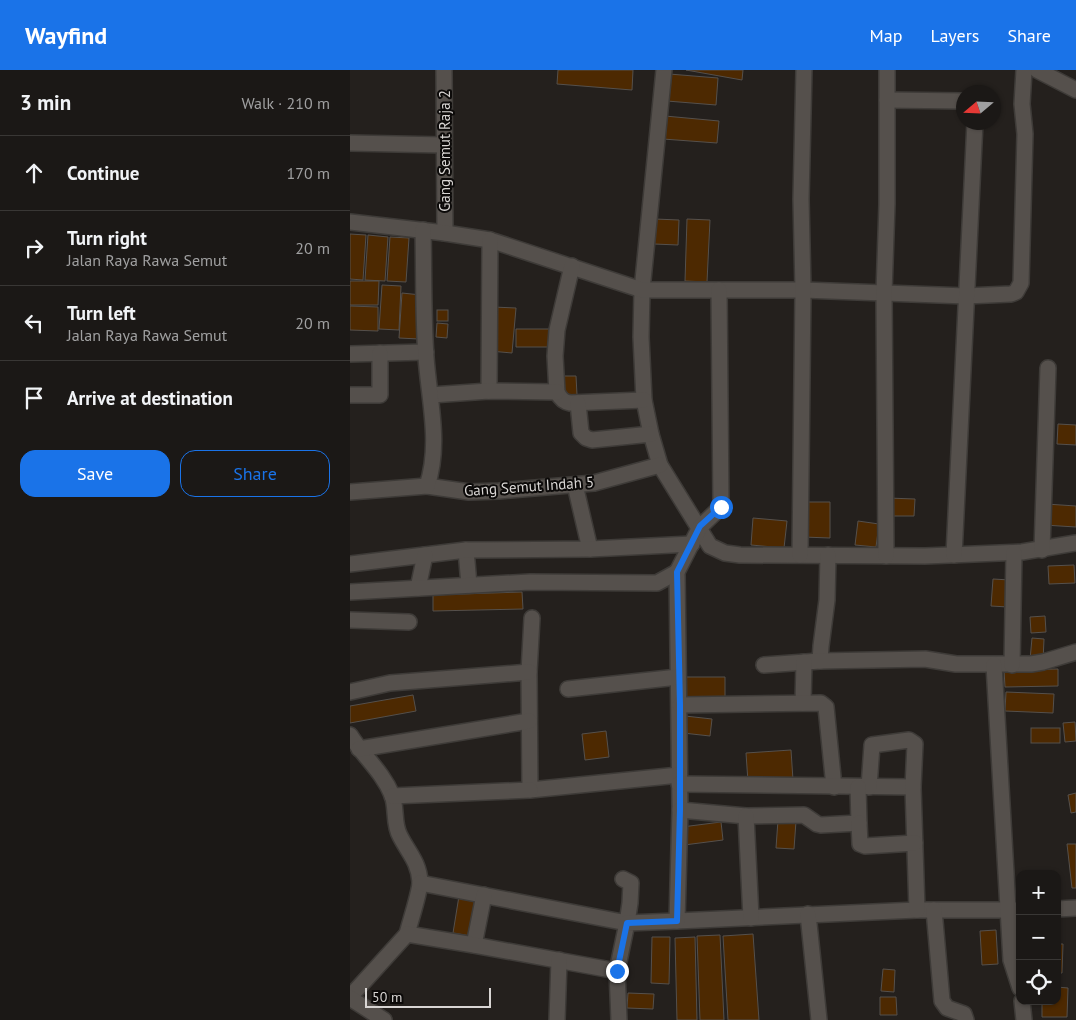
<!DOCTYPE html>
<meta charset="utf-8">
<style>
:root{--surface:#1b1816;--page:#24211f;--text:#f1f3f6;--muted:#a0a0a1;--line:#393735;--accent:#1a73e8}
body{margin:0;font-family:"PT Sans",sans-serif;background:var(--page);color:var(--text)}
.controls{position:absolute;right:15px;bottom:15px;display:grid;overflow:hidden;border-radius:10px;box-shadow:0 1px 4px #0004}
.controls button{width:45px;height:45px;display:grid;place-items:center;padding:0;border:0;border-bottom:1px solid var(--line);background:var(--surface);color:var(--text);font:25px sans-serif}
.compass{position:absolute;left:606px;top:15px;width:45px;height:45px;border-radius:50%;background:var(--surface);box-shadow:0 1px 4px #0004;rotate:251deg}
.scale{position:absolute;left:15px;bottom:12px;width:126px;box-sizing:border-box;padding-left:5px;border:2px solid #d8d5d3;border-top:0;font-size:14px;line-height:18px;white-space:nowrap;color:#d8d5d3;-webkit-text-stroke:4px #0c0a09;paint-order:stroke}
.stop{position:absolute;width:15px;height:15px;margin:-11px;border:4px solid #1a73e8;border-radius:50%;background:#fff}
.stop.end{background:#1a73e8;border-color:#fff;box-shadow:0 1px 5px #0008}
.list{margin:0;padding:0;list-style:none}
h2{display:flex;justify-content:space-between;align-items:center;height:65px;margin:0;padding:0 20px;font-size:21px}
h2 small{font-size:16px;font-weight:400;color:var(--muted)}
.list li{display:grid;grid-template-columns:32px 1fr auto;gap:15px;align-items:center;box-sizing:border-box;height:75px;padding:0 20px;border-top:1px solid var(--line)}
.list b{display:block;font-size:19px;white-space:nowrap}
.list p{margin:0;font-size:16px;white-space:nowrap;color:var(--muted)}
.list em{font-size:16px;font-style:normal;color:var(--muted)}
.actions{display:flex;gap:10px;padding:15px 20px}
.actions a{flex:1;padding:11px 0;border:1px solid var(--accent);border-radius:15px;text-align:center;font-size:18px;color:var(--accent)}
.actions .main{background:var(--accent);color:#fff}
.icon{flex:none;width:28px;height:28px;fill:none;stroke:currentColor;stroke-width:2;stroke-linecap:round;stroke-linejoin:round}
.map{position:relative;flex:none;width:726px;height:950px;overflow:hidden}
header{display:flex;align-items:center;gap:30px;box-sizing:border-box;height:70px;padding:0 25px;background:var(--accent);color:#fff}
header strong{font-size:24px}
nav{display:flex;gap:28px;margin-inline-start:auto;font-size:18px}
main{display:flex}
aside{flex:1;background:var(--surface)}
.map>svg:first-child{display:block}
.building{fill:#4d2901;stroke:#55504c}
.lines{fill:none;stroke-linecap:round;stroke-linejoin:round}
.minor-casing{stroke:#3e3b38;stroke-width:18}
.minor{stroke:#55504c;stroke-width:15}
.route{stroke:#1a73e8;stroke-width:6}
.labels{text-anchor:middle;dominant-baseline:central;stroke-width:4;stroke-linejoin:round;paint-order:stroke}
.street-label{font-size:15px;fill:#d8d5d3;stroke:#0c0a09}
</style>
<header>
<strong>Wayfind</strong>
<nav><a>Map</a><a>Layers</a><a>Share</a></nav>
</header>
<main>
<aside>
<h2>3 min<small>Walk · 210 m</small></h2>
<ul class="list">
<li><svg class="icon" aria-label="ahead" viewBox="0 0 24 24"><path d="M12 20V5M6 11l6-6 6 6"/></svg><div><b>Continue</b></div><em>170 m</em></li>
<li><svg class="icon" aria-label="right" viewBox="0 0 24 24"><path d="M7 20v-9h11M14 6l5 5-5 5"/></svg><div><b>Turn right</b><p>Jalan Raya Rawa Semut</p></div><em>20 m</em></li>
<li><svg class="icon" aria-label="left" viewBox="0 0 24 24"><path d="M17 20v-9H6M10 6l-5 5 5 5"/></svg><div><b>Turn left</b><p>Jalan Raya Rawa Semut</p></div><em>20 m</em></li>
<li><svg class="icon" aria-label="arrive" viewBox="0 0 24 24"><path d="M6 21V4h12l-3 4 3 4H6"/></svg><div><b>Arrive at destination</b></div></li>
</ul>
<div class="actions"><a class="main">Save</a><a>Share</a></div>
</aside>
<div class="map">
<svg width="726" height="950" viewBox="0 0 726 950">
<rect width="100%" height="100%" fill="#24201d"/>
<g class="building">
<polygon points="208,0 283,0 282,20 207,14"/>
<polygon points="336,0 393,0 392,10"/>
<polygon points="319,4 368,8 366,35 317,31"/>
<polygon points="315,46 369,51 367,73 313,69"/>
<polygon points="305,149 329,150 328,175 304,174"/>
<polygon points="337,149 360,150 357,212 335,211"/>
<polygon points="0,164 16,165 13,210 0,209"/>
<polygon points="18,165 38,167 35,211 15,210"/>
<polygon points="40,167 59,168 56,212 37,211"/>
<polygon points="0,211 29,211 28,235 0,235"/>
<polygon points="32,215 51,216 49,260 29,259"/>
<polygon points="52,223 71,225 69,269 49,268"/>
<polygon points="0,236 28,237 28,261 0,260"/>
<polygon points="143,237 166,238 162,283 140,281"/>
<rect x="87" y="240" width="11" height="11"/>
<polygon points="87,253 98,254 97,268 86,267"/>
<polygon points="166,259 201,259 202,277 166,277"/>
<polygon points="213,306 226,306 227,325 215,326"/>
<polygon points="708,354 726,355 726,375 707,374"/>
<polygon points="538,428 565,429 564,446 537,446"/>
<polygon points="454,432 480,432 480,468 453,467"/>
<polygon points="696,434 726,436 726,457 694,455"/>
<polygon points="403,448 437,451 434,478 401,475"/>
<polygon points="508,451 529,454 526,477 505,475"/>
<polygon points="724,495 725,513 699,514 698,496"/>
<polygon points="643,509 660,510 658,537 641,536"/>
<polygon points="172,522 173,539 83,541 83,525"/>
<polygon points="695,546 696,562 681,563 680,547"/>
<polygon points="682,568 694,569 693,591 680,590"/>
<polygon points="708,599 708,616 655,617 654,600"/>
<polygon points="331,607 375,607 375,632 332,632"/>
<polygon points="656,622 704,624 703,643 655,641"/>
<polygon points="63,625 66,641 0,653 0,636"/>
<polygon points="335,646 362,649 360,666 333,663"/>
<polygon points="725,652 726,671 715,672 713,653"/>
<rect x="681" y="658" width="29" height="15"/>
<polygon points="256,661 259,687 235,690 232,664"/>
<polygon points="441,680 443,710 398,712 396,683"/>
<polygon points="726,723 726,742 721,743 718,725"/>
<polygon points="428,750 446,751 444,779 426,778"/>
<polygon points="371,752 373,770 334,775 332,757"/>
<polygon points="717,774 726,774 726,818 722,818"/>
<polygon points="109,826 132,831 126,867 103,863"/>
<polygon points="646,860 648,894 632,895 630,861"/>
<polygon points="403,864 409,950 378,950 373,866"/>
<polygon points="370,865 374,950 350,950 347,866"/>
<polygon points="302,867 320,867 319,914 301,913"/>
<polygon points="345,867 347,950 327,950 325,868"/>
<polygon points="707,874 713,874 712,903 707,903"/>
<polygon points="533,899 545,900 544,922 531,921"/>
<polygon points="707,917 718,918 717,947 692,947 692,931 707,931"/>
<polygon points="278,923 304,924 303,939 277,938"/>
<polygon points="530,927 546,927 547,945 530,945"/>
</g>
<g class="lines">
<g class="minor-casing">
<g id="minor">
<polyline points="94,0 95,163"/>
<polyline points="314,0 292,220 291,267 294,330 301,364 310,395 360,476 375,483 390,485 575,486 672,482 726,473"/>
<polyline points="687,0 726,20"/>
<polyline points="537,30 614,31"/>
<polyline points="0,73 94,75"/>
<polyline points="0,152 95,163 140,170 292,220 453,220 616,226 661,224 666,222 671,213 675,64 672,34 674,0"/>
<path d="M222,196L207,260L205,286L207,322C210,328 213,332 220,333L294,330"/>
<polyline points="369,220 371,437 350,457 327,502 330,740 327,851 567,840 670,840"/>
<polyline points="0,284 76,282"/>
<polyline points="139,321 140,170"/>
<polyline points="0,325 30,325 30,283"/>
<polyline points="81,325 139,321 207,322"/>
<polyline points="228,333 231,363 236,368 242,370 301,364"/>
<polyline points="225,415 240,479"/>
<polyline points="77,416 119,422 149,421 244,413 310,395"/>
<path d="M0,422L77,416C91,374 79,330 76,287C73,245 74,202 73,160"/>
<polyline points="116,480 119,515"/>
<polyline points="692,480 698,298"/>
<polyline points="450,485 453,220 451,129 454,0"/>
<polyline points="604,485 625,52"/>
<polyline points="536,486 534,223 537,134 537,0"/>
<polyline points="0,494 116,480 240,479 342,474"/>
<polyline points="68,518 75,485"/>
<polyline points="0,522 180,512 307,513 327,502"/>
<polyline points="182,548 179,602 180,720 329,705"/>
<polyline points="0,550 59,552"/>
<polyline points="470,591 471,576 477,530 478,485"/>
<polyline points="414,595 470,591 575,589 606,594 681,594 693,592 726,582"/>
<polyline points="644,595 661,890 670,918"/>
<polyline points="662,595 664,483"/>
<polyline points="218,619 328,607"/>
<polyline points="0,622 40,613 179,602"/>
<polyline points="453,633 454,592"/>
<polyline points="330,635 471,633 476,637 484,717"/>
<path d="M0,665C13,686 32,701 42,725C47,738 43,754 50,766C58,782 69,792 70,812C70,822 60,852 57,864"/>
<polyline points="9,679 179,651"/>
<polyline points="329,714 563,717"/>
<polyline points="519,717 522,675 559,670 565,674 563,717 567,840"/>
<polyline points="42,726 180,720"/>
<polyline points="330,740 396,746 454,745 467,754 471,755 509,753 508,717"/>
<polyline points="396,746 401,848"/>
<polyline points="509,753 510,774 515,776 565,773"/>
<polyline points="70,813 277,853 280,833 281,813 273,809"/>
<polyline points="707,839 726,838"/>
<polyline points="584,840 592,931 597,938 614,944 616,950"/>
<polyline points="458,844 469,950"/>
<polyline points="124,875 134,825"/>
<polyline points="0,927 57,864 124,875 267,901"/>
<polyline points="0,928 34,950"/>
<polyline points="672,931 674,950"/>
<polyline points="207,950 209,890"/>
<polyline points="269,950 267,901 277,853 327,851"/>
</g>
</g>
<use href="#minor" class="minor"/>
</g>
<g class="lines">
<polyline class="route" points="267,901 277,853 327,851 330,740 330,635 327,502 350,456 371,437"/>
</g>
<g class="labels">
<g class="street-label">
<text transform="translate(94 81) rotate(-90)">Gang Semut Raja 2</text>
<text transform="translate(179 416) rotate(-4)">Gang Semut Indah 5</text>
</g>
</g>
</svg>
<div class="controls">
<button>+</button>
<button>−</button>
<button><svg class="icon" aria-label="locate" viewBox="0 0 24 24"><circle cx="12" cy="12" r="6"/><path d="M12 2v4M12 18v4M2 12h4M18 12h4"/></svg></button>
</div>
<svg class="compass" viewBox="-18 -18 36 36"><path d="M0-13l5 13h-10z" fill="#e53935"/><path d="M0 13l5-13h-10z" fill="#a0a0a1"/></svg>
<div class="scale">50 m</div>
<div class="stop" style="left:371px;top:437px"></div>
<div class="stop end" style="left:267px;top:901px"></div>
</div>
</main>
